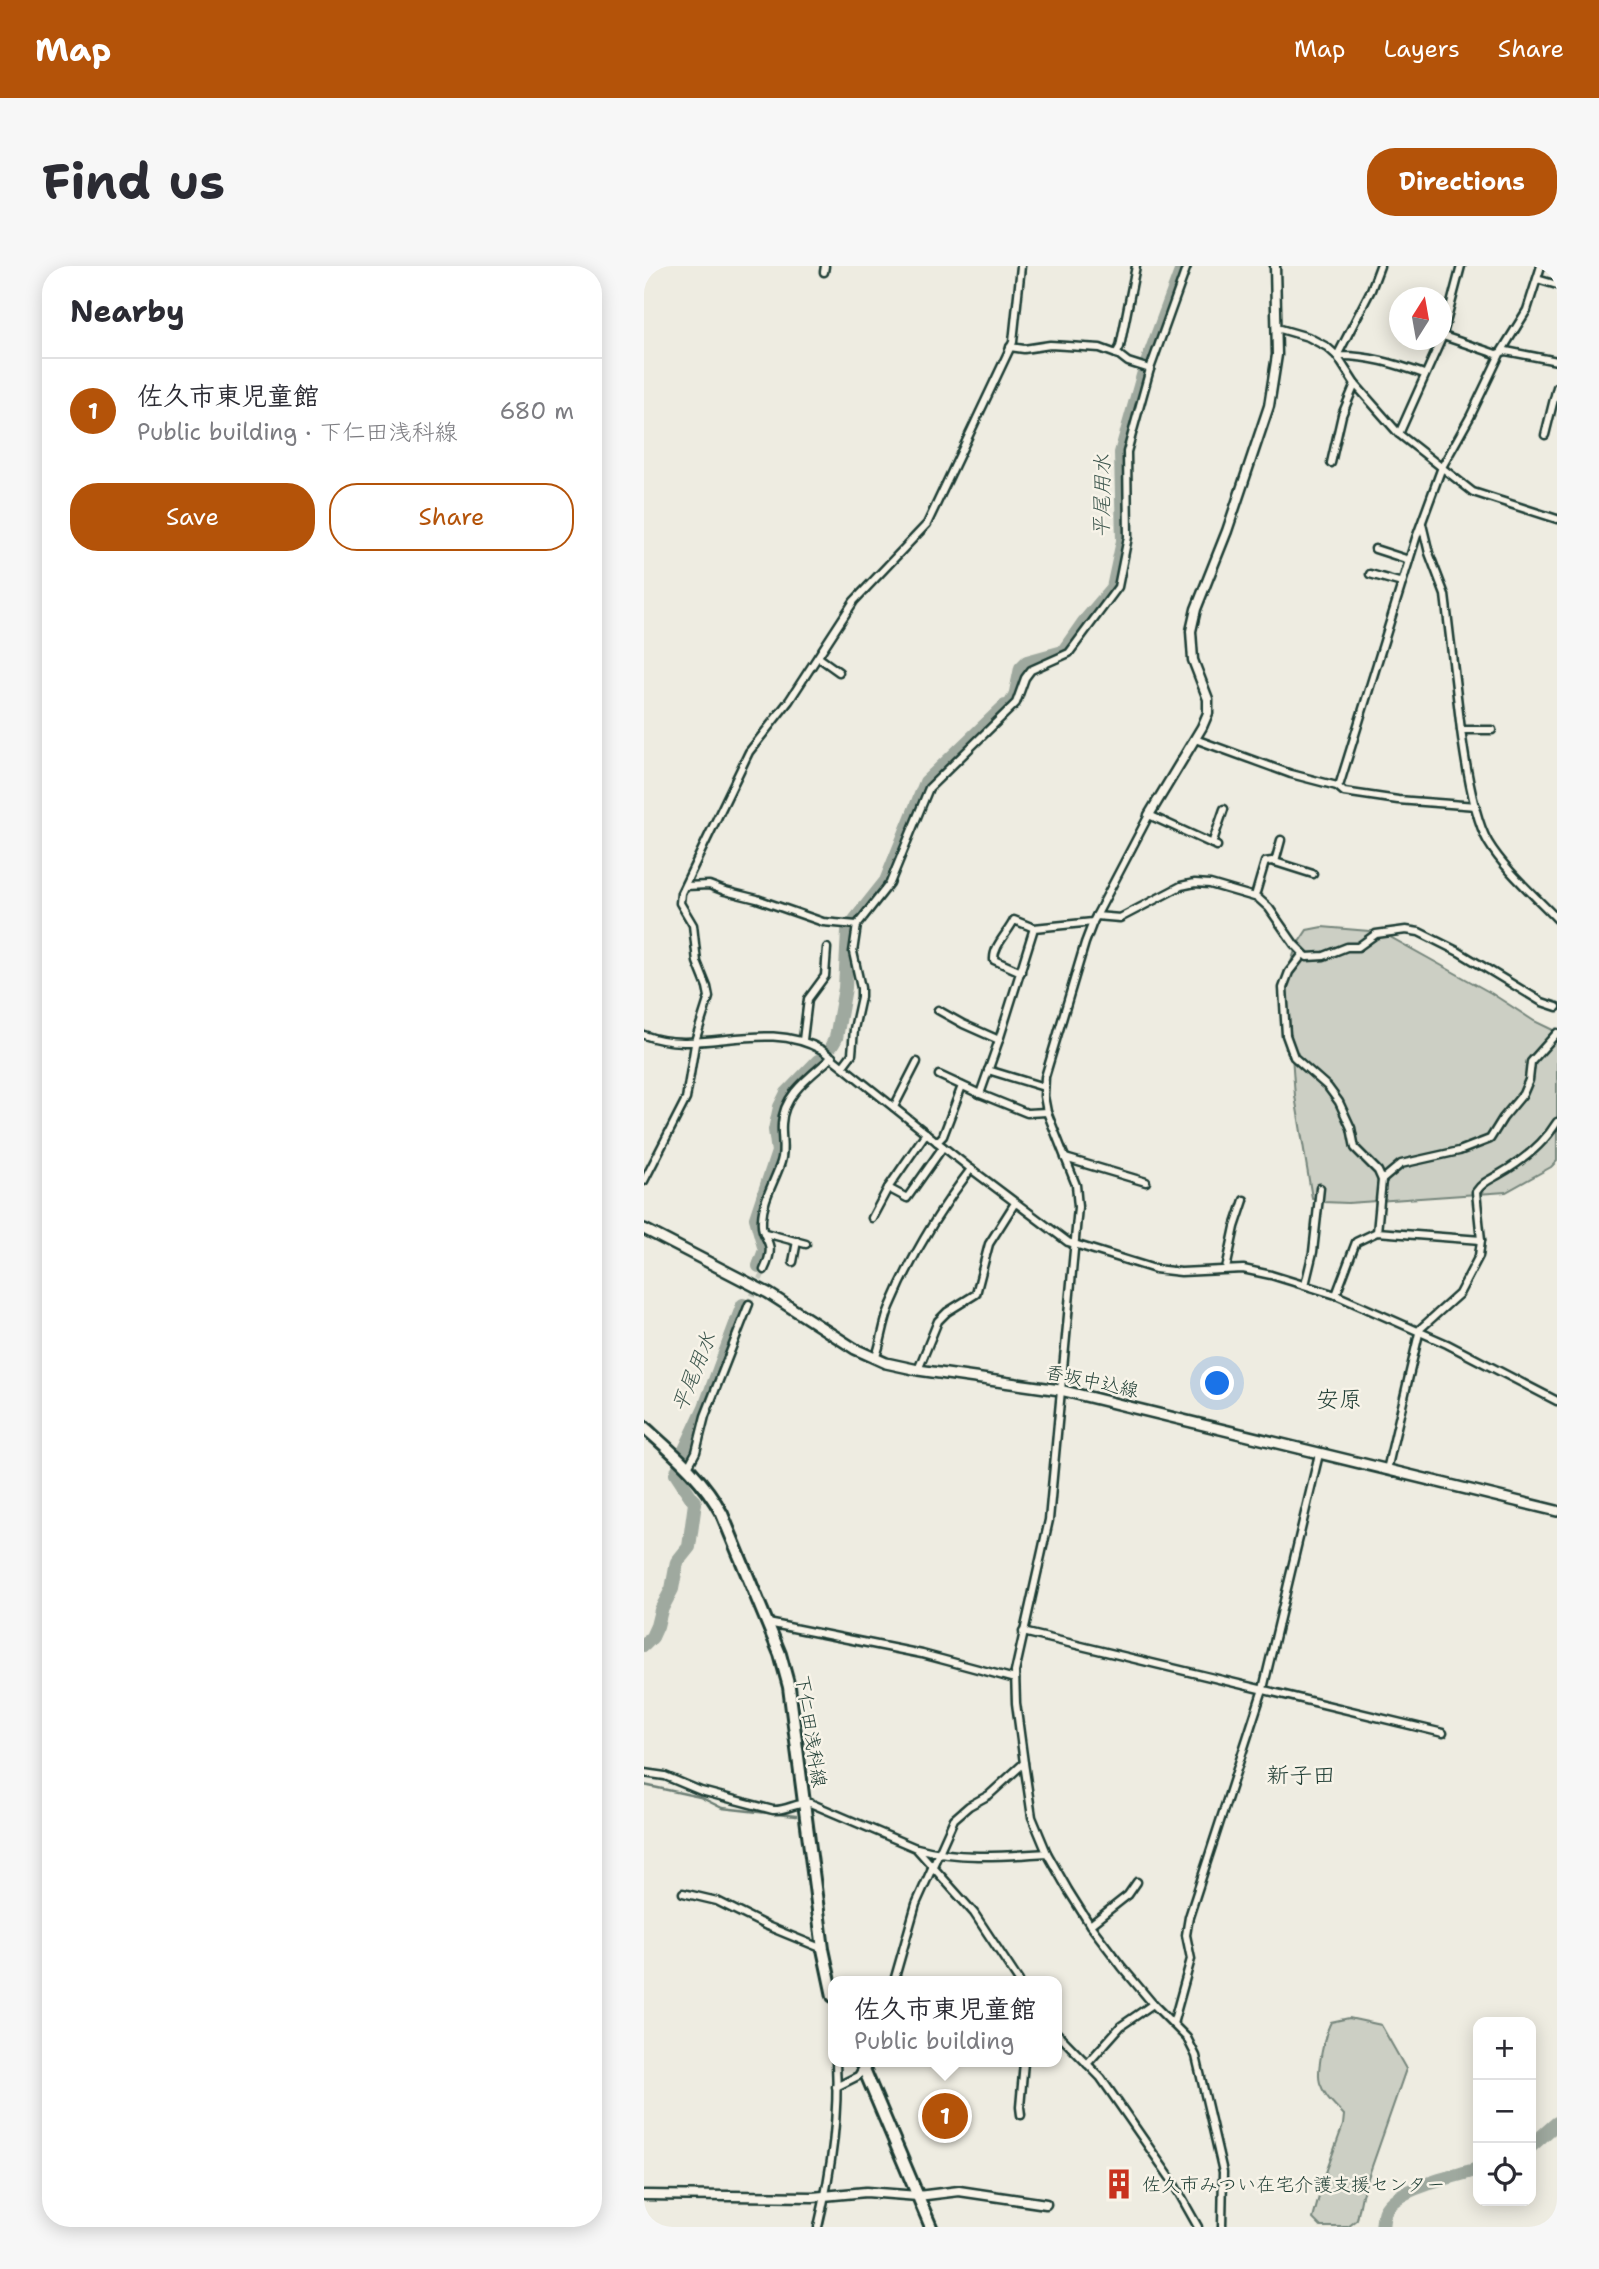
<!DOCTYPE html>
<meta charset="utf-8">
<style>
:root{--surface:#fff;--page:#f7f7f7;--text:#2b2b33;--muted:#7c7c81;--line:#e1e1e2;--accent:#b45309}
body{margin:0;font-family:"Shantell Sans","Klee One",sans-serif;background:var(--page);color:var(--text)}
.controls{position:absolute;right:21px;bottom:21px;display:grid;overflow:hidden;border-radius:14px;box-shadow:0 4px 18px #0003}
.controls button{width:63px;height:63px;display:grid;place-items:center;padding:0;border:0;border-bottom:2px solid var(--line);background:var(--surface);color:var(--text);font:35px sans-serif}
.compass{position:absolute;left:745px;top:21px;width:63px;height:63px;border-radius:50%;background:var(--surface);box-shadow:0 4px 18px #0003;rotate:11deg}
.you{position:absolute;left:574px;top:1118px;width:24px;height:24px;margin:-18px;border:5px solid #fff;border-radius:50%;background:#1a73e8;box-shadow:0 0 0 10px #1a73e833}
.badge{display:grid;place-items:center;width:46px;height:46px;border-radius:50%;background:var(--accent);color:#fff;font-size:23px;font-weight:700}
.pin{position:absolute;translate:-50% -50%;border:4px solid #fff;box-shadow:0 2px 7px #0006}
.popup{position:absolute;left:184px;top:1710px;width:234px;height:91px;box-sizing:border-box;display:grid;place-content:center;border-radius:14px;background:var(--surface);filter:drop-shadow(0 2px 5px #0005);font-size:23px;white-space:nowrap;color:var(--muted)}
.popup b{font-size:26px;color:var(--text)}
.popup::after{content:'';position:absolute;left:50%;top:100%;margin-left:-14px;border:14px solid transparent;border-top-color:var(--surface)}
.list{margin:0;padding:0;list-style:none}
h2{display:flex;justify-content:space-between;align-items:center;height:91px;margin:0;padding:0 28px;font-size:30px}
h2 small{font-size:23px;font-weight:400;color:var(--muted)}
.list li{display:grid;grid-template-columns:46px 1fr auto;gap:21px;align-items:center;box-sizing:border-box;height:105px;padding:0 28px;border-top:2px solid var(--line)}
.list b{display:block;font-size:26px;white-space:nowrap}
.list p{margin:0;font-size:23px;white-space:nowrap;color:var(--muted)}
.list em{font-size:23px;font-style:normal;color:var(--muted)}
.actions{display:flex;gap:14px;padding:21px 28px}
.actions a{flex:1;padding:16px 0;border:2px solid var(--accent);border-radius:28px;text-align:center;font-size:24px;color:var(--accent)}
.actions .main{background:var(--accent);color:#fff}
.icon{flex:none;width:38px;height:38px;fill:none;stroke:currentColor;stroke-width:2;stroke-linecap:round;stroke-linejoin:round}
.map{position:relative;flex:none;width:913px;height:1961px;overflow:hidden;border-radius:28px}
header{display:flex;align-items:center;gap:42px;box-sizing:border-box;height:98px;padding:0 35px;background:var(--accent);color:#fff}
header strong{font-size:33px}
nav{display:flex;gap:38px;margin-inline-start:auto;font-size:24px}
.intro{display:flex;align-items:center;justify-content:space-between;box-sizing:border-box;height:168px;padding:0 42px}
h1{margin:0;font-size:49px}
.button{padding:18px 32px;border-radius:28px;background:var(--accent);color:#fff;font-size:24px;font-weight:700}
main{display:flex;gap:42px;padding:0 42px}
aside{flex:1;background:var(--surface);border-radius:28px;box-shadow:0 4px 18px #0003}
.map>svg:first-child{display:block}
.green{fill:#cccfc4;stroke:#76867c;stroke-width:2}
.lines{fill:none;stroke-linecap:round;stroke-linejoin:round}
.stream{stroke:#6c7e74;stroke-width:2.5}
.river{stroke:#9fa99f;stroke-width:14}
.minor-tunnel{stroke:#c5c9be;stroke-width:6;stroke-dasharray:6 3;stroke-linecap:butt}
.minor-casing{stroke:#1f3d34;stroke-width:11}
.tertiary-casing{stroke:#1f3d34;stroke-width:13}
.secondary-casing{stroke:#1f3d34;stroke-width:14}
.primary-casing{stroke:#1f3d34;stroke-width:16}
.minor{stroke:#f7f3e8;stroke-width:6}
.tertiary{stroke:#f7f3e8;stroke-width:8}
.secondary{stroke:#f7f3e8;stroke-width:9}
.primary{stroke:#f7f3e8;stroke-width:10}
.labels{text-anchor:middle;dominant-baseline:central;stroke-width:5;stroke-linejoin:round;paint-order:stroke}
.street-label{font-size:19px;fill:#1f3d34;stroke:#f7f3e8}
.poi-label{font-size:19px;fill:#1f3d34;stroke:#f7f3e8;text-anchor:start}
.water-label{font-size:21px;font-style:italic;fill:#3f584f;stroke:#f7f3e8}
.quarter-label{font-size:23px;fill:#1f3d34;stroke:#f7f3e8}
</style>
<header>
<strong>Map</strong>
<nav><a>Map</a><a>Layers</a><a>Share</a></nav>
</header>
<div class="intro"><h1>Find us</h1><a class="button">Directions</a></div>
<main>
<aside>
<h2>Nearby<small></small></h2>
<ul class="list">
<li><span class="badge">1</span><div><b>佐久市東児童館</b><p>Public building · 下仁田浅科線</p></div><em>680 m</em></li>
</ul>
<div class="actions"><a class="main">Save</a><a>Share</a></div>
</aside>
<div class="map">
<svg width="913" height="1961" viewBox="0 0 913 1961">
<rect width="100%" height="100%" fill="#eeece1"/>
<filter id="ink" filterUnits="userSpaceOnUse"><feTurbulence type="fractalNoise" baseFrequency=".0143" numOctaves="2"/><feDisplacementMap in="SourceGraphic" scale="14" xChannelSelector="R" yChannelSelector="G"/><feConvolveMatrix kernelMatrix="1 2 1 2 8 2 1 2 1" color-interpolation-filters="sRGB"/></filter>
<g filter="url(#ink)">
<g class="green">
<polygon points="678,661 737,666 847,727 890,755 913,766 913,895 907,901 862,926 704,937 679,936 668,932 651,830 643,722 647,696 653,679 663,664"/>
<path d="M705,1752L737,1759L762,1803L718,1929L713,1954L704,1961H677L669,1953L680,1912L699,1859L700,1849C691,1839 680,1830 676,1817C672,1805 681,1767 687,1756Z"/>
</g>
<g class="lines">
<polyline class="stream" points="0,1519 56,1531 78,1542 152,1550"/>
<g class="river">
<polyline points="503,97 539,0"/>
<polyline points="368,435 371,431 377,402 383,396 419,386 440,356 469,322 479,275 477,187 500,106"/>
<polyline points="211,654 242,615 282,516 361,440"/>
<polyline points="188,779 192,772 201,722 204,665"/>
<polyline points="115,1000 121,984 112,952 134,886 131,864 136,841 143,827 174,795"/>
<polyline points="39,1188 61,1141 99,1039"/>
<polyline points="0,1379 8,1371 13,1360 17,1344 28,1323 33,1296 45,1281 51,1237 32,1208 35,1201"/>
<polyline points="887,1880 913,1857"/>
<path d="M738,1961C739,1956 739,1949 741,1945C753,1921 810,1911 834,1903"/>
</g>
<polyline class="minor-tunnel" points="105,1038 120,1004"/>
<g class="minor-casing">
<g id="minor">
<path d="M736,0L727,24L693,90C723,89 752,98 780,108"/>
<polyline points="180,6 181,0"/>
<polyline points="893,13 913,19"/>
<polyline points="633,62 664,71 683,81 693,90 711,118 755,168 829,226 913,253"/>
<polyline points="799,70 852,88 862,85 913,95"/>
<polyline points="798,72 817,0"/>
<polyline points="366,81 380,83 406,79 456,82 475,89 484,96 506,103"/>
<polyline points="472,88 476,81 492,0"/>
<polyline points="755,168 797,74"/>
<polyline points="901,169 913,121"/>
<polyline points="687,197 698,149 711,118"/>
<polyline points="778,258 785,287 801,329 817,464 848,464"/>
<polyline points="731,283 765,294"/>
<polyline points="726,308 758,317"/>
<polyline points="174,391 195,406"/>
<path d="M817,464C821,494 829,550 844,576C860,603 891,630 913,653"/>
<polyline points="551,473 647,508 693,520 700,526 754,534 832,540"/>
<polyline points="693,520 696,517 772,272 798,201 826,151 857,86 883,44 897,0"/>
<polyline points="568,578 580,543"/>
<polyline points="573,580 505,549 449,656 441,677 401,811 400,830 403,846 432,919 434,941 405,1254 371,1406 372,1437 380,1497 388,1551 403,1587 424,1624 446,1659 478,1701 509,1738 543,1772 552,1790 579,1906 578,1961"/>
<polyline points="631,596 637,574"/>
<polyline points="41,620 65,619 81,625 113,633 179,656 213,659"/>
<polyline points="611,630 621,596 628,595 669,608"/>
<polyline points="452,650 476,652 537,620 551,617 566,618 614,632 625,642 650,678 663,691 680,690 703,681 714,681 732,668 762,664 775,666 815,686 898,736 913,741"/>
<polyline points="659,688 645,706 639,722 642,769 650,791 684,821 695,836 707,862 711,882 734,905 738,914 733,966"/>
<path d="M377,706L350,694C349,680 364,667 370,654L390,662"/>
<polyline points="294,744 319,758 355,774"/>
<path d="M0,769C56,791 119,751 178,784L327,903L424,976L511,1003L537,1006L599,1003L627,1009L692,1029L803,1078L913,1135"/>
<polyline points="159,774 164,733 181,710 183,682"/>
<polyline points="199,800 208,788 210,763 217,731 217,722 209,686 213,659 246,617 285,522 372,437 381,412 387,404 425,387 474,321 484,271 483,186 506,103 543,0"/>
<polyline points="344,804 400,821"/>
<polyline points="295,809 336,828 355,774 390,662 449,656"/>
<polyline points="336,828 383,847 403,846"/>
<polyline points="250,841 273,796"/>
<polyline points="293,876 299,870 318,820"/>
<polyline points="421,892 502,916"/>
<polyline points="738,914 757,898 815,885 846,873 859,852 879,828 885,814 887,796 913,767"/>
<polyline points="0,915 42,833 52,772 65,731 63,721 53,696 49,659 36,637 37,627 105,486 145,435 210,335 283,258 369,76 377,0"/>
<polyline points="244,922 282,867"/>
<polyline points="228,952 244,922 263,932 299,881"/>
<polyline points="121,967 162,978"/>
<polyline points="149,996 153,975"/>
<polyline points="582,1003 591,961 600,934"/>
<path d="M120,1004C135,972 116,977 118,953C119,933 131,915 137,896C141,884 137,871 138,858C139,828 167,810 188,791"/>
<polyline points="661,1019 669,986 676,922"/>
<polyline points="692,1029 712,976 733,966 837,974"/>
<path d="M231,1093C238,1076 239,1057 246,1041C267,991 294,946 327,903"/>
<polyline points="274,1104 294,1055 303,1046 332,1028 345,978 371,937"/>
<polyline points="44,1201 52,1186 61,1150 105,1038"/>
<path d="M743,1204L776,1063L815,1028L835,990L837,974L832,926C838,917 845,914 854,909C877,896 899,879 913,856"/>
<polyline points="124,1357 278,1388 371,1413"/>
<polyline points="379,1366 799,1467"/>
<path d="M0,1507L21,1510L57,1525L129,1544C142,1545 153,1536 166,1537L272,1582L330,1647L375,1715"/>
<path d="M273,1582C315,1594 360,1590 403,1587"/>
<polyline points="39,1627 73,1635 123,1660 179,1683"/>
<polyline points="446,1659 484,1629 493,1616"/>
<polyline points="250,1715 272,1638 310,1553 325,1540 345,1529 380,1497"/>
<polyline points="529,1758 547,1693 542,1669 545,1651 619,1423 675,1188"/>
<polyline points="413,1767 457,1812 527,1913 554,1961"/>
<polyline points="443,1798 477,1760 509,1738"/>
<polyline points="192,1821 214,1810 223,1796"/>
<polyline points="377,1849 376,1841 380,1796"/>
<path d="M174,1961C187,1907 195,1851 192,1796"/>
</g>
</g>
<g class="tertiary-casing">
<g id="tertiary">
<polyline points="505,549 558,461 564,447 564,433 549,394 547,365 552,343 583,265 625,140 633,89 631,0"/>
<polyline points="0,1929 169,1931 222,1926 274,1930 315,1925 402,1938"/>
</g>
</g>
<g class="secondary-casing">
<polyline id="secondary" points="0,963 124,1027 211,1083 242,1097 274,1104 416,1124 913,1245"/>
</g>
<g class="primary-casing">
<g id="primary">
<path d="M0,1161C30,1188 59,1212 78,1248L136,1388L145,1421L179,1683L189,1730"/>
<polyline points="217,1796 287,1961"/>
</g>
</g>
<use href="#minor" class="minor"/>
<use href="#tertiary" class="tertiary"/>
<use href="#secondary" class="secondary"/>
<use href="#primary" class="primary"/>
</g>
</g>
<defs>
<g id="building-bare" transform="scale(2.415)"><path d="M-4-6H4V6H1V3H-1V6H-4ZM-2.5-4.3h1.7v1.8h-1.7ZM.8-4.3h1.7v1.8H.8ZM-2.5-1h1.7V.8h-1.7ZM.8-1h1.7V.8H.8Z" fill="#c8321e" stroke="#f7f3e8" stroke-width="2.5" paint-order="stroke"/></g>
</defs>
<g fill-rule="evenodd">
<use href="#building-bare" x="475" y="1918"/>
</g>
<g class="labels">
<g class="street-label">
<text transform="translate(448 1115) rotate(12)">香坂中込線</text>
<text transform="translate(167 1465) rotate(81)">下仁田浅科線</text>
</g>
<g class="poi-label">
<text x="498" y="1918">佐久市みつい在宅介護支援センター</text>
</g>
<g class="water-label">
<text transform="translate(458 230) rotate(-89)">平尾用水</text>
<text transform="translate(50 1106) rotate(-68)">平尾用水</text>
</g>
<g class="quarter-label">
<text x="695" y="1133">安原</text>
<text x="657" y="1509">新子田</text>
</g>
</g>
</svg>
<div class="controls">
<button>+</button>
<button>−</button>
<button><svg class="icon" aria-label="locate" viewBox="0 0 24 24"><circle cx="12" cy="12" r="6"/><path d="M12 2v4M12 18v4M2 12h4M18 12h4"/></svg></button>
</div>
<svg class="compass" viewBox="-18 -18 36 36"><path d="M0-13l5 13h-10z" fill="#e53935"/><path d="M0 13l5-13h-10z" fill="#7c7c81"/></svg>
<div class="you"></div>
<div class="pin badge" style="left:301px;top:1850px">1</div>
<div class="popup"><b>佐久市東児童館</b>Public building</div>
</div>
</main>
